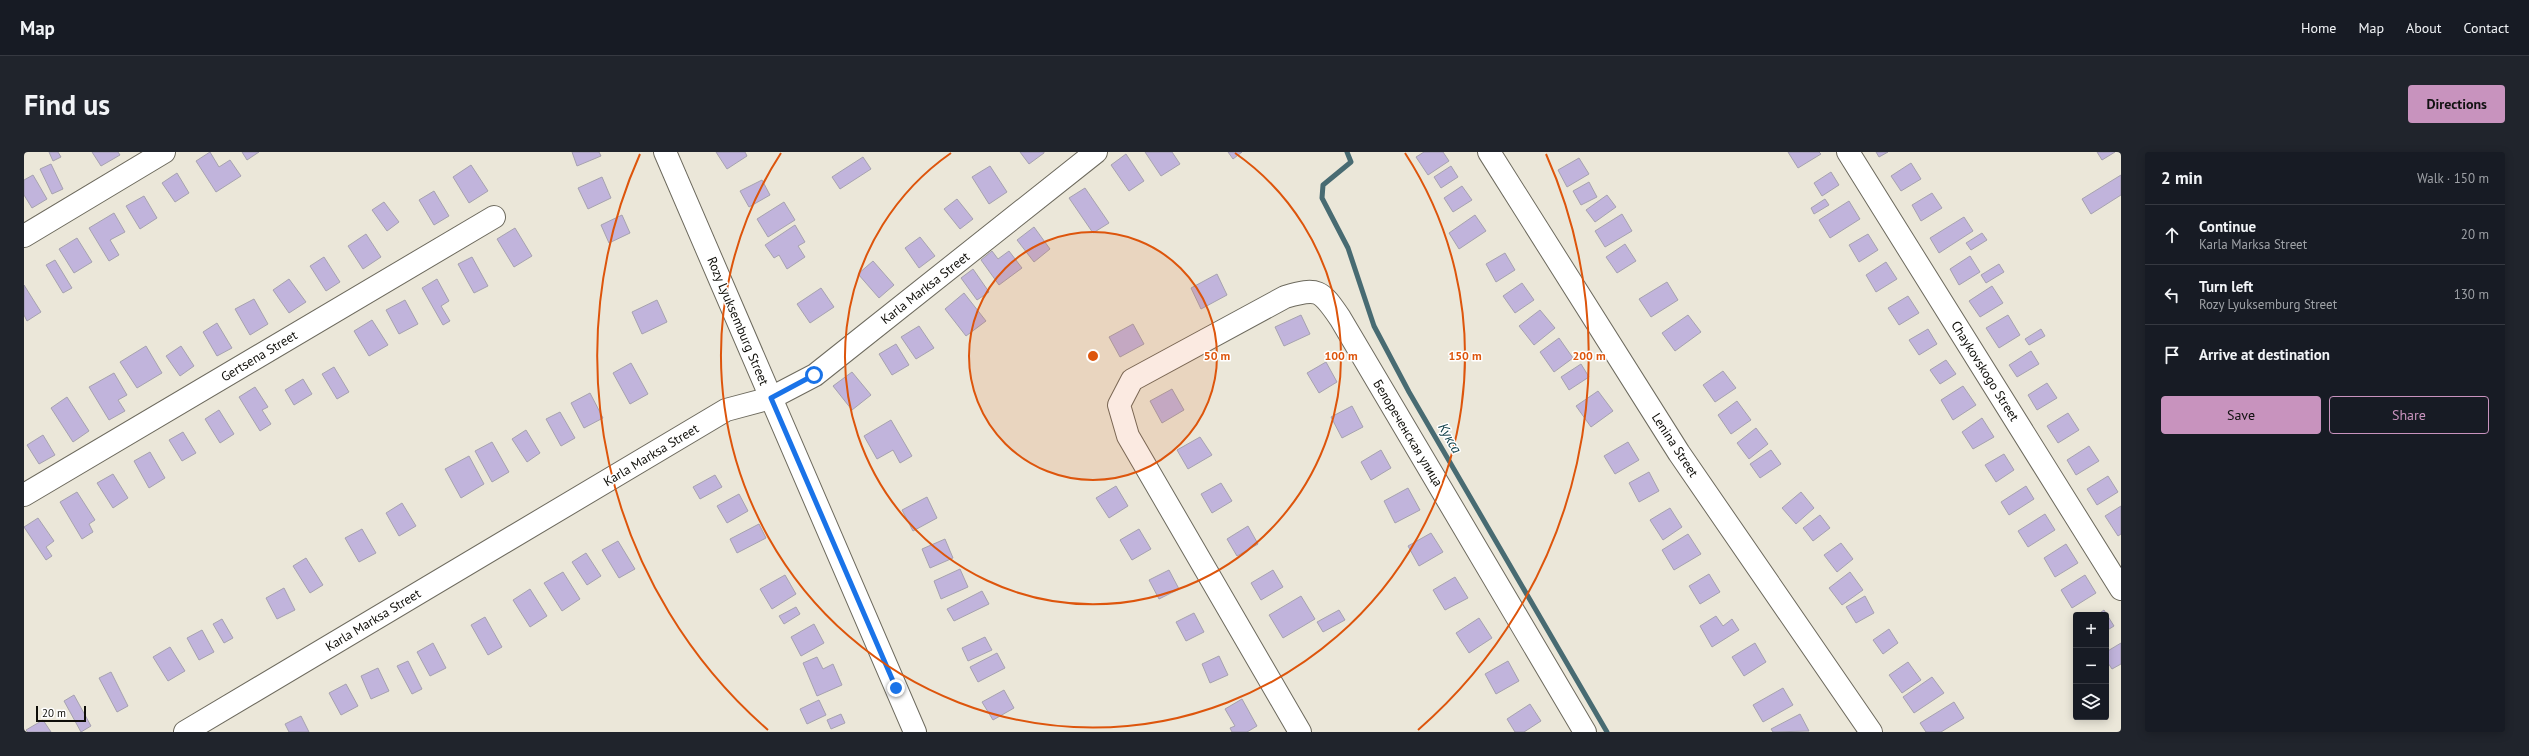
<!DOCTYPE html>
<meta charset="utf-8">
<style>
:root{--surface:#171b24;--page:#20242c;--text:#f1f3f6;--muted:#9ea1a6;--line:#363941;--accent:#c893be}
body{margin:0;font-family:"PT Sans",sans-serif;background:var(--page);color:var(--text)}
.controls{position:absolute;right:12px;bottom:12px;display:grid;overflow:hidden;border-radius:4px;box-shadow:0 2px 10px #0003}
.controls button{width:36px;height:36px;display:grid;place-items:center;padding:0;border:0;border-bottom:1px solid var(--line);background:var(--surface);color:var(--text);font:20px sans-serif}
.scale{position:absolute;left:12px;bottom:10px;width:50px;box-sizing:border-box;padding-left:4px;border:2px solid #0e0d08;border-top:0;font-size:11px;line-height:14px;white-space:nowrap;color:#0e0d08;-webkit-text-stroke:3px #fff;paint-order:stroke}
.stop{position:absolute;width:12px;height:12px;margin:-9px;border:3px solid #1a73e8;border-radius:50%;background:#fff}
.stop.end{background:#1a73e8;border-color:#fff;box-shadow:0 1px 4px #0008}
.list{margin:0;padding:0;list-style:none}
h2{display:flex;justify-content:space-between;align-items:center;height:52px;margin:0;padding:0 16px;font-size:17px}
h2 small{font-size:13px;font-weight:400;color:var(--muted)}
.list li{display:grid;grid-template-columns:26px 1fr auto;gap:12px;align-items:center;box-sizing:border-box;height:60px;padding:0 16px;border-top:1px solid var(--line)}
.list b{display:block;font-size:15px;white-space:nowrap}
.list p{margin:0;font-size:13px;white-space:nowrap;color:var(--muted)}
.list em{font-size:13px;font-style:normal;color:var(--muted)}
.actions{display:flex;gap:8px;padding:12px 16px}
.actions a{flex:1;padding:9px 0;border:1px solid var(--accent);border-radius:4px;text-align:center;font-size:14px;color:var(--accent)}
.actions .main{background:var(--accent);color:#111}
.icon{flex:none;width:22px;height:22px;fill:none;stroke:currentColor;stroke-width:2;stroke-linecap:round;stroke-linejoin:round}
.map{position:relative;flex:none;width:2097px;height:580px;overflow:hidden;border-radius:4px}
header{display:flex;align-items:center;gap:24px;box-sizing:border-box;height:56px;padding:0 20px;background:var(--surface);border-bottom:1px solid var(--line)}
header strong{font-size:19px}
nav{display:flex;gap:22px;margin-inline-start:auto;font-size:14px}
.intro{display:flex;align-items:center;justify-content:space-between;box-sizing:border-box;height:96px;padding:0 24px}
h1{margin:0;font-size:28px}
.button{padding:10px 18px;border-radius:4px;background:var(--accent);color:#111;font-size:14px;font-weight:700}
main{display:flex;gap:24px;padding:0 24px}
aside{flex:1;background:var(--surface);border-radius:4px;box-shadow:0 2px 10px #0003}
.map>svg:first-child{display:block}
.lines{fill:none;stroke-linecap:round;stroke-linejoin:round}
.stream{stroke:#486b72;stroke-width:5}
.building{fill:#c1b4dc;stroke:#a6a2af}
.minor-casing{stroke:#6d6a5e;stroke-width:24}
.minor{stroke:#fff;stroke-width:22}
.route{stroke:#1a73e8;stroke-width:5}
.ring{fill:none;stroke:#dd550c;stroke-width:2}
.labels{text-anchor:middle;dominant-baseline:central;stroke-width:3;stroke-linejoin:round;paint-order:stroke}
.street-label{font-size:13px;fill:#0e0d08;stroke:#fff}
.water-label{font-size:14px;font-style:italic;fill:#083943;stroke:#fff}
.centre{fill:#dd550c;stroke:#fff;stroke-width:2}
.ring-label{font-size:12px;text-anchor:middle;font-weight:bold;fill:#dd550c;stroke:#fff;stroke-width:3;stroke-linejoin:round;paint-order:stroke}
</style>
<header>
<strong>Map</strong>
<nav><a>Home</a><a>Map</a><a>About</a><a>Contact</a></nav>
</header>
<div class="intro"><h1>Find us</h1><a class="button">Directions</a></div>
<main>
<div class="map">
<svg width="2097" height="580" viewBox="0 0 2097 580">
<rect width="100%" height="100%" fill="#ebe7d9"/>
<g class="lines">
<polyline class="stream" points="1323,0 1327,10 1299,33 1298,46 1324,96 1350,174 1385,240 1583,580"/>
</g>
<g class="building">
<polygon points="25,0 34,0 37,5 29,9"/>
<polygon points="68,0 94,0 96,3 77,14"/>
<polygon points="186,0 195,15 206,8 217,24 192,40 172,9"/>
<polygon points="218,0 235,0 223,8"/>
<polygon points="548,0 575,0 577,4 553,14"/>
<polygon points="692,0 721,0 723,4 703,17"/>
<polygon points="996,0 1020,0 1020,1 1005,12"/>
<polygon points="1121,0 1148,0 1156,12 1137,24"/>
<polygon points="1204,0 1218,0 1209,7"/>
<polygon points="1400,0 1419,0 1425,9 1404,23 1392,5"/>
<polygon points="1764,0 1795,0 1797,2 1774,16"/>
<polygon points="1852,0 1864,0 1855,5"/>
<polygon points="2073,0 2091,0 2078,8"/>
<polygon points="1102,2 1120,29 1105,39 1087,13"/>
<polygon points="839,5 847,17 816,37 808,25"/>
<polygon points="1555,6 1565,22 1543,35 1534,18"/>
<polygon points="1887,11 1897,27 1877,39 1867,24"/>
<polygon points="27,12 39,37 28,42 16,17"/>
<polygon points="447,13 464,39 445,51 429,25"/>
<polygon points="966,14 983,40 965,52 948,25"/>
<polygon points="1427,14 1434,25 1417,36 1410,25"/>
<polygon points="1807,20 1815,33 1798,44 1790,31"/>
<polygon points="153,21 165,41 151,50 138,31"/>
<polygon points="9,23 23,47 8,56 0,43 0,28"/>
<polygon points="2097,23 2097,43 2067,62 2058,47"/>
<polygon points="578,25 587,46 564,57 554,36"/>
<polygon points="738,28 746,43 725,55 716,39"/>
<polygon points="1565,30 1573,45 1557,53 1549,39"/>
<polygon points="1438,34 1448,48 1429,60 1420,46"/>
<polygon points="1061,36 1085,71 1069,81 1045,46"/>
<polygon points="410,39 425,64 410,73 395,48"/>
<polygon points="1908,41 1918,56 1897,69 1888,53"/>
<polygon points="1583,43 1592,55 1571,70 1562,58"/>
<polygon points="120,44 133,66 116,77 102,54"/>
<polygon points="933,47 949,67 936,77 920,57"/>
<polygon points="1801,47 1805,53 1790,62 1787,56"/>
<polygon points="1825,49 1836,67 1806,86 1795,68"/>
<polygon points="360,50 375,70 363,79 348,58"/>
<polygon points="760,50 771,68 744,85 733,67"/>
<polygon points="90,61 101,80 86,88 95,103 85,109 65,76"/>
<polygon points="1598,62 1608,79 1581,95 1571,79"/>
<polygon points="598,63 606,81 585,91 577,73"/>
<polygon points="1451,63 1462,79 1435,97 1425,81"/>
<polygon points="1940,65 1949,79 1915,101 1906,86"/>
<polygon points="771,73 781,90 774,94 781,105 763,117 755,103 750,106 741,93"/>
<polygon points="1010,75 1026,97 1010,110 993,88"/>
<polygon points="491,76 508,104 490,115 473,87"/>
<polygon points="1958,81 1963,88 1947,98 1942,91"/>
<polygon points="342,82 357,105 339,117 324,94"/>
<polygon points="1844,82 1854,98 1835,110 1825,93"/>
<polygon points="896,85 911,104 895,116 881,96"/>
<polygon points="53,86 68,110 50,121 35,97"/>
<polygon points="1601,92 1612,109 1593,121 1582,105"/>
<polygon points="968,99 974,107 985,99 998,116 975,133 957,108"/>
<polygon points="1481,101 1491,118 1472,130 1462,112"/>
<polygon points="1946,104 1956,120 1935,133 1926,117"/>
<polygon points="300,105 316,130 302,139 286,114"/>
<polygon points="448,105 464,134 450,141 434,112"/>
<polygon points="31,108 48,136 39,141 22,113"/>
<polygon points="849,109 870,133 855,146 834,122"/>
<polygon points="1862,110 1873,127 1852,140 1842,123"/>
<polygon points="1975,112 1980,120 1962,131 1957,123"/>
<polygon points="949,117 965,140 953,148 937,126"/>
<polygon points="1193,122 1203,143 1177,157 1167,136"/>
<polygon points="265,127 282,150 265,161 249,138"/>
<polygon points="413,127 425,149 417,154 426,169 419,173 398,136"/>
<polygon points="1643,130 1654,148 1627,165 1615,147"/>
<polygon points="1498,131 1510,148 1491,161 1479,144"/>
<polygon points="0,133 17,160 3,169 0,163"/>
<polygon points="1968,134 1979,151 1956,165 1945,149"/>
<polygon points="797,136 810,155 786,171 773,152"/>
<polygon points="940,141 962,169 942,184 921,157"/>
<polygon points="1884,144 1895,161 1875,173 1864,156"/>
<polygon points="230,147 244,172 226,183 211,157"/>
<polygon points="381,148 394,172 375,182 362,158"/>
<polygon points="633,148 643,170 618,182 608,160"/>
<polygon points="1516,158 1531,176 1510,193 1495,174"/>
<polygon points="1277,163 1286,182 1260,194 1251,175"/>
<polygon points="1664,163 1677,180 1651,199 1638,181"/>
<polygon points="1984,163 1996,183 1975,196 1962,176"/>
<polygon points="348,168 364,193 345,204 330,179"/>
<polygon points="193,171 208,196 193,204 179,180"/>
<polygon points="1109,172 1120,192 1096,205 1085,185"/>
<polygon points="895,174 910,196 892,207 877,185"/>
<polygon points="1904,177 1913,192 1895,203 1885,188"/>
<polygon points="2017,177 2021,184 2005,193 2001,187"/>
<polygon points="1535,186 1549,206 1530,220 1516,200"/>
<polygon points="872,192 885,213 868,223 855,202"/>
<polygon points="122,194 138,221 113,236 96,210"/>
<polygon points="157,194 170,214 156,224 142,204"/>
<polygon points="2007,199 2015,212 1993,225 1985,213"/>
<polygon points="1922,208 1932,222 1916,232 1906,218"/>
<polygon points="1302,210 1313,230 1295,241 1283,221"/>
<polygon points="607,211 624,242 606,252 589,221"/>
<polygon points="1557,212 1565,225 1545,238 1537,225"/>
<polygon points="310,215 325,240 313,247 298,222"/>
<polygon points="1699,219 1712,236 1691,250 1679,233"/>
<polygon points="828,220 847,243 828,258 809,234"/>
<polygon points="90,221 103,243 94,248 101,259 85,268 65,235"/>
<polygon points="279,227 288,242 270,253 261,238"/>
<polygon points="2023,231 2033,246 2013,258 2004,243"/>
<polygon points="1939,234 1952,253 1929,268 1917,248"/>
<polygon points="231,235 244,255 238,258 247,272 236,279 215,245"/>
<polygon points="1148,237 1160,258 1138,271 1126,249"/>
<polygon points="1574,239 1589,259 1567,275 1552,254"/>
<polygon points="566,241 579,266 560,276 547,251"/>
<polygon points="43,245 65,279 49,290 27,256"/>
<polygon points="1713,249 1727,268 1707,282 1694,263"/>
<polygon points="1328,254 1339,275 1318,286 1307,265"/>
<polygon points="195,258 210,282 196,291 181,267"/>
<polygon points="536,260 551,286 537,294 522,267"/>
<polygon points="2044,261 2055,278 2034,291 2023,274"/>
<polygon points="1958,266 1970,285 1949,297 1938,280"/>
<polygon points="867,268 888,304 876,311 869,298 853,307 840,284"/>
<polygon points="1732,276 1744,292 1725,307 1713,291"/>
<polygon points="502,278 516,301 503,310 488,287"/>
<polygon points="159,280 172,301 158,309 145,288"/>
<polygon points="19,283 31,303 15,312 3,293"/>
<polygon points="1176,285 1188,303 1164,317 1153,298"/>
<polygon points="468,290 485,320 468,330 451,299"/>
<polygon points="1604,290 1615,308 1591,322 1580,304"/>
<polygon points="2065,294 2075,309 2052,323 2043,308"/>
<polygon points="1357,298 1367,316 1347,328 1337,310"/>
<polygon points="1747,298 1757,312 1736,326 1726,312"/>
<polygon points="126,300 141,326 125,336 110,309"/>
<polygon points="1980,302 1990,318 1972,330 1961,313"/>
<polygon points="445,304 460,332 437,346 421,317"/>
<polygon points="1625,320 1635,339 1615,350 1605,331"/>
<polygon points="89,322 104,346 89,356 73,331"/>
<polygon points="691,323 698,335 676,347 669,335"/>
<polygon points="2084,324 2094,340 2073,353 2063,337"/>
<polygon points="1197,331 1208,349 1188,361 1177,342"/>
<polygon points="1092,334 1104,354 1085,366 1072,346"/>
<polygon points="2002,334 2010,347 1985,363 1977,350"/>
<polygon points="1384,336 1396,358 1371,371 1360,349"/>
<polygon points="53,340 71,368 65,372 69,380 58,387 36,350"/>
<polygon points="1777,340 1790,356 1772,372 1758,356"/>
<polygon points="715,342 724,359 703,371 693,354"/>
<polygon points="903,345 913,366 889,379 878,358"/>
<polygon points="378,351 392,374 375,384 362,361"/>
<polygon points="2097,354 2097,382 2094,384 2081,364"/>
<polygon points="1646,356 1658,375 1639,388 1626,368"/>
<polygon points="2021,362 2031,378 2004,395 1994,379"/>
<polygon points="1796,363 1806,376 1789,389 1779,376"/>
<polygon points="14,366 30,389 22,395 28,404 22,408 0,375"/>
<polygon points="735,372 742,386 713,401 706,387"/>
<polygon points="1224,374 1234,392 1213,404 1203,387"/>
<polygon points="338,377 352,401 335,410 321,386"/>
<polygon points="1115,377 1127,397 1108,408 1096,388"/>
<polygon points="1407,381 1419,400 1395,414 1384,394"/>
<polygon points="1664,382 1677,402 1650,418 1638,398"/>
<polygon points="921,387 929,406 906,416 898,397"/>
<polygon points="594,389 611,417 595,426 578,398"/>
<polygon points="1817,391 1829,407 1813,420 1800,403"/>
<polygon points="2042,392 2054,411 2031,425 2020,406"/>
<polygon points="562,401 577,424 563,433 548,410"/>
<polygon points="282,406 299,433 286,441 269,414"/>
<polygon points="936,417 944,435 917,447 910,429"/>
<polygon points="1145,418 1155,437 1135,447 1125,428"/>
<polygon points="1249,418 1259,435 1237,448 1227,431"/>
<polygon points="539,420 556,447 538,459 520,431"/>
<polygon points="1826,420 1839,438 1818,453 1805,436"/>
<polygon points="1685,422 1696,440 1676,452 1665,434"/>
<polygon points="761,423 772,442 748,457 736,437"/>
<polygon points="2061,423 2072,441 2048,456 2037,438"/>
<polygon points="1431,425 1444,446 1421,458 1409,438"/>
<polygon points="260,436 271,458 253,467 242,446"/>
<polygon points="506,437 523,464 506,475 489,448"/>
<polygon points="958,439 965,452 930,469 923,457"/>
<polygon points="1277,444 1291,467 1259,486 1245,463"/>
<polygon points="1841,444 1850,461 1832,471 1822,455"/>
<polygon points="772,455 776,462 760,472 755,464"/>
<polygon points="1315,458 1321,468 1299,480 1293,470"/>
<polygon points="2080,458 2090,474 2082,479 2082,463 2073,463"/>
<polygon points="1170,461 1180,480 1162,489 1152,470"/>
<polygon points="1692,464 1699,474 1708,467 1715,478 1688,495 1676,474"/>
<polygon points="461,465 478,495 464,503 447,473"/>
<polygon points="1455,466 1468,486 1445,501 1432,481"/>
<polygon points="198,467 209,486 200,491 189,472"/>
<polygon points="790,472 800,491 777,504 767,485"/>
<polygon points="1865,477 1874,491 1859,502 1849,488"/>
<polygon points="178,478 190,500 175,508 163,486"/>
<polygon points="961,485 968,498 944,509 938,496"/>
<polygon points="409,491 422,516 406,524 393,500"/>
<polygon points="1731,491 1742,510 1720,524 1708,505"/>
<polygon points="2097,491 2097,512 2088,517 2082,508 2082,500"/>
<polygon points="146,495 161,519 144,529 129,505"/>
<polygon points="973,501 981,516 954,530 946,515"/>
<polygon points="1195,504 1204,523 1186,531 1178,512"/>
<polygon points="793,505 799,517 809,512 818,533 793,544 779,511"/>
<polygon points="384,509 398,537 388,542 373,514"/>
<polygon points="1484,509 1495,529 1472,542 1461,522"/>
<polygon points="1884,510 1897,528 1878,541 1865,523"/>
<polygon points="354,516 365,539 347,547 337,524"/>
<polygon points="87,520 104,554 93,560 75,526"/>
<polygon points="1908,525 1920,541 1890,561 1879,545"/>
<polygon points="322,532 334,554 317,563 305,541"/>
<polygon points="1759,536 1769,553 1739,570 1729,553"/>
<polygon points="980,538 990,556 969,568 958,550"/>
<polygon points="50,543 67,574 57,580 40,549"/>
<polygon points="1218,547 1233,574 1223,580 1208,580 1206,576 1211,574 1201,557"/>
<polygon points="795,548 802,563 783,572 776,557"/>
<polygon points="1930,550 1940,566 1917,580 1902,580 1896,571"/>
<polygon points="1506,552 1517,569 1500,580 1491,580 1483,567"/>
<polygon points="817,562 821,571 807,577 803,568"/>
<polygon points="1776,562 1785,579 1749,580 1747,577"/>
<polygon points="277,564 285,580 265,580 261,572"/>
<polygon points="19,568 27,580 4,580 2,578"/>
</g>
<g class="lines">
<g class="minor-casing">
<g id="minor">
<polyline points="641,0 891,580"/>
<polyline points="1465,0 1655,301 1847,580"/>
<polyline points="1824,0 2097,437"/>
<polyline points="0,84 140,0"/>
<polyline points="0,343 470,65"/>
<polyline points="161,580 702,258 747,246 791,223 1072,0"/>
<path d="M1276,580L1104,284L1095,253L1108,228L1261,145C1294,135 1297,138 1316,166L1561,580"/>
</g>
</g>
<use href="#minor" class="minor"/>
</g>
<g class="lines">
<polyline class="route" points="790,223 747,246 872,536"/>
</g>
<circle cx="1069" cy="204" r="124" fill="#dd550c" fill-opacity=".12"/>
<g class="ring">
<circle cx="1069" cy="204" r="124"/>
<path d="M1211 1A248 248 0 1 1 927 1"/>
<path d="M1381 1A372 372 0 1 1 757 1"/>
<path d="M744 578A496 496 0 0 1 616 2M1522 2A496 496 0 0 1 1394 578"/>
</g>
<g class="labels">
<g class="street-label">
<text transform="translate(901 136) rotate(-38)">Karla Marksa Street</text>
<text transform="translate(714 169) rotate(67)">Rozy Lyuksemburg Street</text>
<text transform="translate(235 204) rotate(-31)">Gertsena Street</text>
<text transform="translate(1961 219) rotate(58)">Chaykovskogo Street</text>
<text transform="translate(1384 281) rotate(59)">Белореченская улица</text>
<text transform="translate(1651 293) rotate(57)">Lenina Street</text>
<text transform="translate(627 303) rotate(-31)">Karla Marksa Street</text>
<text transform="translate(349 468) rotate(-31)">Karla Marksa Street</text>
</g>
<g class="water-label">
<text transform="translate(1426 286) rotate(60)">Кукса</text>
</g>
</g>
<circle cx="1069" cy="204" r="6" class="centre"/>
<g class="ring-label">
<text x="1193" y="208">50 m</text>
<text x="1317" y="208">100 m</text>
<text x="1441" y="208">150 m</text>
<text x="1565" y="208">200 m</text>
</g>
</svg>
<div class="controls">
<button>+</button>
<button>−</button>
<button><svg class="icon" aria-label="layers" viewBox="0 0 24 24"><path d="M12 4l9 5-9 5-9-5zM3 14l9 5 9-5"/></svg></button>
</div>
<div class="scale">20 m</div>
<div class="stop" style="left:790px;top:223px"></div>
<div class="stop end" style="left:872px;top:536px"></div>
</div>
<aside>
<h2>2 min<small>Walk · 150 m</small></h2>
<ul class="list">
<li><svg class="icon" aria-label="ahead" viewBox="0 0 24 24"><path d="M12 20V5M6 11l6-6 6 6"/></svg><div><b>Continue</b><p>Karla Marksa Street</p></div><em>20 m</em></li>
<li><svg class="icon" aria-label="left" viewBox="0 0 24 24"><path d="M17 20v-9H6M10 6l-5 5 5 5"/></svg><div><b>Turn left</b><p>Rozy Lyuksemburg Street</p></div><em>130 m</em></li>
<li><svg class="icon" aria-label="arrive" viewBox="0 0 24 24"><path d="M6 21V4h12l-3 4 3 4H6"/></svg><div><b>Arrive at destination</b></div></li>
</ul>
<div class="actions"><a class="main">Save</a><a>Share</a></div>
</aside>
</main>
